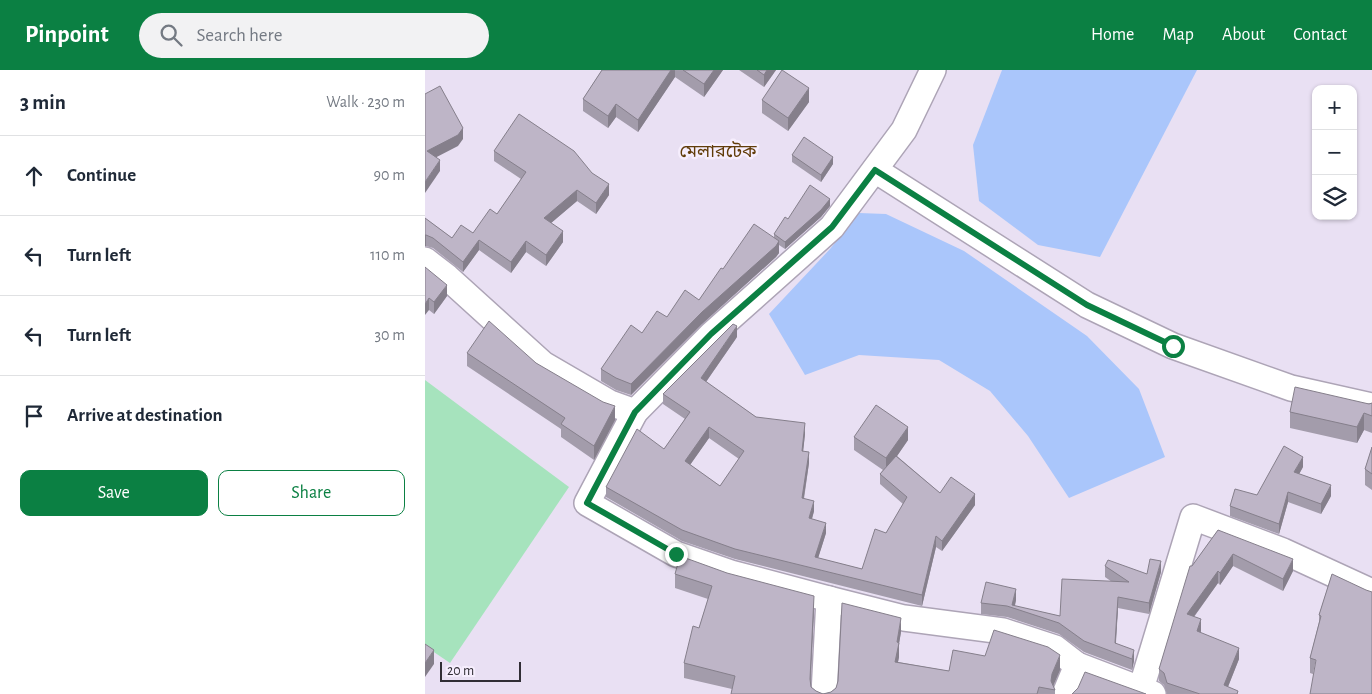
<!DOCTYPE html>
<meta charset="utf-8">
<style>
:root{--surface:#fff;--page:#f2f2f3;--text:#1f2937;--muted:#747a83;--line:#e0e1e3;--accent:#0b8043}
body{margin:0;font-family:"Alegreya Sans","Noto Sans Bengali",sans-serif;background:var(--page);color:var(--text)}
.controls{position:absolute;right:15px;top:15px;display:grid;overflow:hidden;border-radius:10px;box-shadow:0 1px 4px #0004}
.controls button{width:45px;height:45px;display:grid;place-items:center;padding:0;border:0;border-bottom:1px solid var(--line);background:var(--surface);color:var(--text);font:25px sans-serif}
.scale{position:absolute;left:15px;bottom:12px;width:81px;box-sizing:border-box;padding-left:5px;border:2px solid #312e35;border-top:0;font-size:14px;line-height:18px;white-space:nowrap;color:#312e35;-webkit-text-stroke:4px #f6eefd;paint-order:stroke}
.stop{position:absolute;width:15px;height:15px;margin:-11px;border:4px solid #0b8043;border-radius:50%;background:#fff}
.stop.end{background:#0b8043;border-color:#fff;box-shadow:0 1px 5px #0008}
.list{margin:0;padding:0;list-style:none}
h2{display:flex;justify-content:space-between;align-items:center;height:65px;margin:0;padding:0 20px;font-size:21px}
h2 small{font-size:16px;font-weight:400;color:var(--muted)}
.list li{display:grid;grid-template-columns:32px 1fr auto;gap:15px;align-items:center;box-sizing:border-box;height:80px;padding:0 20px;border-top:1px solid var(--line)}
.list b{display:block;font-size:19px;white-space:nowrap}
.list em{font-size:16px;font-style:normal;color:var(--muted)}
.actions{display:flex;gap:10px;padding:15px 20px}
.actions a{flex:1;padding:11px 0;border:1px solid var(--accent);border-radius:10px;text-align:center;font-size:18px;color:var(--accent)}
.actions .main{background:var(--accent);color:#fff}
.icon{flex:none;width:28px;height:28px;fill:none;stroke:currentColor;stroke-width:2;stroke-linecap:round;stroke-linejoin:round}
.map{position:relative;flex:none;width:947px;height:624px;overflow:hidden}
header{display:flex;align-items:center;gap:30px;box-sizing:border-box;height:70px;padding:0 25px;background:var(--accent);color:#fff}
header strong{font-size:24px}
nav{display:flex;gap:28px;margin-inline-start:auto;font-size:18px}
.search{width:350px;height:45px;background:var(--page);display:flex;align-items:center;gap:12px;box-sizing:border-box;padding:0 18px;border-radius:28px;color:var(--muted);font-size:19px}
main{display:flex}
aside{flex:1;background:var(--surface)}
.map>svg:first-child{display:block}
.green{fill:#a6e3bd}
.water{fill:#aac6fb}
.lines{fill:none;stroke-linecap:round;stroke-linejoin:round}
.minor-casing{stroke:#ada4b6;stroke-width:28}
.minor{stroke:#fff;stroke-width:25}
.wall{fill:#a39cab;fill-rule:evenodd}
.shaded-wall{fill:#857f8b}
.building{fill:#beb5c7;stroke:#857f8b;fill-rule:evenodd}
.route{stroke:#0b8043;stroke-width:6}
.labels{text-anchor:middle;dominant-baseline:central;stroke-width:5;stroke-linejoin:round;paint-order:stroke}
.quarter-label{font-size:18px;fill:#613c09;stroke:#f6eefd}
</style>
<header>
<strong>Pinpoint</strong>
<div class="search"><svg class="icon" aria-label="search" viewBox="0 0 24 24"><circle cx="10" cy="10" r="6"/><path d="M15 15l6 6"/></svg>Search here</div>
<nav><a>Home</a><a>Map</a><a>About</a><a>Contact</a></nav>
</header>
<main>
<aside>
<h2>3 min<small>Walk · 230 m</small></h2>
<ul class="list">
<li><svg class="icon" aria-label="ahead" viewBox="0 0 24 24"><path d="M12 20V5M6 11l6-6 6 6"/></svg><div><b>Continue</b></div><em>90 m</em></li>
<li><svg class="icon" aria-label="left" viewBox="0 0 24 24"><path d="M17 20v-9H6M10 6l-5 5 5 5"/></svg><div><b>Turn left</b></div><em>110 m</em></li>
<li><svg class="icon" aria-label="left" viewBox="0 0 24 24"><path d="M17 20v-9H6M10 6l-5 5 5 5"/></svg><div><b>Turn left</b></div><em>30 m</em></li>
<li><svg class="icon" aria-label="arrive" viewBox="0 0 24 24"><path d="M6 21V4h12l-3 4 3 4H6"/></svg><div><b>Arrive at destination</b></div></li>
</ul>
<div class="actions"><a class="main">Save</a><a>Share</a></div>
</aside>
<div class="map">
<svg width="947" height="624" viewBox="0 0 947 624">
<rect width="100%" height="100%" fill="#e9e0f3"/>
<polygon class="green" points="0,310 144,417 25,593 0,576"/>
<g class="water">
<polygon points="577,0 772,0 675,187 613,175 554,131 548,75"/>
<polygon points="434,143 461,144 539,181 662,266 714,319 740,387 644,428 603,366 565,321 514,290 434,285 380,305 344,244 405,179"/>
</g>
<g class="lines">
<g class="minor-casing">
<g id="minor">
<polyline points="450,100 662,235 748,276 866,318 947,336"/>
<polyline points="0,190 22,207 118,294 185,333 210,342"/>
<polyline points="404,529 306,503 251,484 162,433 210,342 287,264 407,157 479,60 508,0"/>
<polyline points="716,619 768,447 858,481 947,522"/>
<polyline points="399,624 404,529 479,548 578,561 630,578 652,595"/>
<polyline points="640,624 652,595 728,624"/>
</g>
</g>
<use href="#minor" class="minor"/>
</g>
<g class="wall">
<polygon points="177,0 298,0 279,27 250,7 213,62 191,47 183,58 158,41 158,29"/>
<polygon points="314,0 351,0 339,17"/>
<polygon points="337,30 384,32 363,61 337,43"/>
<polygon points="69,81 184,125 171,144 152,131 126,153 138,172 121,196 101,182 86,203 54,180 38,202 8,178 1,176 0,148 27,168 48,163 72,144 96,109 69,91"/>
<polygon points="367,85 408,94 396,112 367,92"/>
<polygon points="405,136 396,147 360,179 354,175 354,183 351,187 277,254 206,325 191,320 176,311 176,299 242,247 274,230 298,199 349,167 349,164 363,149"/>
<polygon points="0,197 22,226 9,244 4,240"/>
<path d="M312,267L281,312L331,347L380,364L378,381L384,393L379,429L389,441L387,449L401,463L393,488L437,499L461,463L478,434L455,414V404L458,400L429,380V367L483,370L472,386L515,423L550,435L517,481L511,477L497,536L310,489L257,471L181,427V417L239,379L260,349L238,334V324ZM284,368L314,389L295,416L265,395Z"/>
<polygon points="42,283 111,293 190,350 169,390 136,367 136,359 42,296"/>
<polygon points="947,333 947,363 939,360 932,373 865,358 865,342"/>
<polygon points="947,377 947,420 940,415 940,399"/>
<polygon points="878,397 874,404 906,426 896,444 863,432 854,464 805,446 805,436 832,425"/>
<polygon points="793,460 868,501 858,521 808,496 795,515 793,513 769,547 776,561 775,563 814,589 803,617 813,624 742,624 739,615 734,611 734,599 767,496"/>
<polygon points="680,496 722,504 736,502 724,544 693,538 691,573 709,591 707,600 659,582 634,564 582,547 556,544 556,533 591,530 590,536 635,546 687,512 680,507"/>
<polygon points="250,504 389,540 385,612 386,617 391,621 398,624 406,622 476,562 474,573 474,587 473,592 524,601 635,600 628,615 630,620 630,624 306,624 307,619 259,608 259,593 274,558 283,529 250,518"/>
<polygon points="907,504 888,604 885,603 885,588 894,552 894,545"/>
</g>
<g class="shaded-wall">
<polygon points="246,0 250,0 250,7 213,62 213,50"/>
<polygon points="289,0 298,0 279,27 279,14"/>
<polygon points="342,0 351,0 339,17 339,5"/>
<polygon points="384,18 384,32 363,61 363,48"/>
<polygon points="191,34 191,47 183,58 183,46"/>
<polygon points="38,58 38,69 33,76 2,92 2,81"/>
<polygon points="408,87 408,94 396,112 396,105"/>
<polygon points="15,90 15,101 0,123 0,112"/>
<polygon points="184,114 184,125 171,144 171,133"/>
<polygon points="152,120 152,131 119,159 119,148"/>
<polygon points="405,129 405,136 396,147 360,179 360,172"/>
<polygon points="138,161 138,172 121,196 121,185"/>
<rect x="0" y="165" width="1" height="11"/>
<polygon points="54,170 54,180 38,202 38,192"/>
<polygon points="101,171 101,182 86,203 86,192"/>
<polygon points="354,171 354,183 351,187 277,254 206,325 206,314 277,242"/>
<polygon points="22,215 22,226 9,244 9,232"/>
<polygon points="4,228 4,240 0,245 0,234"/>
<polygon points="312,256 312,267 276,319 276,308"/>
<polygon points="190,336 190,350 169,390 169,376"/>
<polygon points="939,343 939,360 932,373 932,357"/>
<polygon points="380,353 380,364 377,392 377,381"/>
<polygon points="284,357 284,368 260,402 260,391"/>
<polygon points="483,357 483,370 461,402 461,388"/>
<polygon points="384,382 384,393 377,439 377,428"/>
<polygon points="878,387 878,397 869,413 869,402"/>
<polygon points="906,415 906,426 896,444 896,434"/>
<polygon points="863,422 863,432 854,464 854,454"/>
<polygon points="550,424 550,435 517,481 517,471"/>
<polygon points="389,431 389,441 384,459 384,448"/>
<polygon points="401,453 401,463 390,498 390,487"/>
<polygon points="511,466 511,477 497,536 497,525"/>
<polygon points="808,484 808,496 795,515 795,503"/>
<polygon points="868,489 868,501 858,521 858,509"/>
<polygon points="736,491 736,502 724,544 724,533"/>
<polygon points="793,501 793,513 762,556 762,544"/>
<polygon points="591,519 591,530 589,538 587,535"/>
<polygon points="389,526 389,540 385,624 385,609"/>
<polygon points="693,527 693,538 690,584 690,573"/>
<polygon points="476,548 476,562 474,574 474,573 474,587 470,606 470,592 472,572"/>
<polygon points="776,549 776,561 772,573 772,561"/>
<polygon points="814,578 814,589 800,624 799,615"/>
<polygon points="9,580 9,594 0,607 0,593"/>
<polygon points="709,580 709,591 707,600 707,589"/>
<polygon points="635,585 635,600 627,619 626,611 627,604"/>
</g>
<g class="building">
<polygon points="177,0 246,0 213,50 191,34 183,46 158,29"/>
<polygon points="258,0 289,0 279,14"/>
<polygon points="332,0 342,0 339,5"/>
<polygon points="357,0 384,18 363,48 337,30"/>
<polygon points="15,16 38,58 33,65 2,81 15,90 0,112 0,24"/>
<polygon points="94,44 149,81 167,103 184,114 171,133 152,120 119,148 138,161 121,185 101,171 86,192 54,170 38,192 8,168 1,165 0,165 0,148 27,168 36,155 48,163 65,139 72,144 101,102 69,81"/>
<polygon points="379,67 408,87 396,105 367,85"/>
<polygon points="385,115 405,129 396,140 360,172 349,164 360,147 363,149"/>
<polygon points="329,154 354,171 351,176 277,242 206,314 191,308 176,299 206,255 217,263 232,241 242,247 260,220 274,230 296,198 298,199"/>
<polygon points="0,197 22,215 9,232 4,228 0,234"/>
<polygon points="64,251 111,293 178,332 190,336 169,376 136,354 140,348 42,283"/>
<path d="M308,254L312,256L276,308L331,347L380,353L377,381L384,382L377,428L389,431L384,448L401,453L390,487L437,499L450,459L461,463L482,427L455,404L471,386L515,423L526,407L550,424L517,471L511,466L497,525L310,479L257,460L181,417L212,359L239,379L265,342L238,324ZM284,357L319,381L295,416L260,391Z"/>
<polygon points="870,317 944,334 947,333 947,346 939,343 932,357 865,342"/>
<polygon points="451,335 483,357 461,388 429,367"/>
<polygon points="859,376 878,387 869,402 906,415 896,434 863,422 854,454 805,436 810,419 832,425"/>
<polygon points="947,377 947,404 940,399"/>
<polygon points="793,460 868,489 858,509 808,484 795,503 793,501 762,544 776,549 772,561 814,578 799,615 813,621 812,624 775,624 742,613 739,603 734,599 765,496 767,496"/>
<polygon points="255,486 302,503 389,526 385,609 386,617 391,621 398,624 406,622 411,618 413,611 417,533 476,548 472,572 474,573 470,592 524,601 528,580 560,586 569,560 623,577 635,585 627,604 626,611 630,620 614,617 612,624 306,624 310,606 259,593 268,556 274,558 287,516 250,504"/>
<polygon points="725,489 736,491 724,533 693,527 690,573 709,580 707,589 659,571 634,553 582,536 556,533 561,512 591,519 587,535 635,546 637,509 704,512 680,496 683,490 722,504"/>
<polygon points="907,504 941,520 947,522 947,624 885,624 891,590 885,588 896,546 894,545"/>
<polygon points="0,574 9,580 0,593"/>
<polygon points="660,602 721,624 647,624 653,618"/>
</g>
<g class="lines">
<polyline class="route" points="251,484 162,433 210,342 286,264 407,157 450,100 662,235 748,276"/>
</g>
<g class="labels">
<g class="quarter-label">
<text x="293" y="82">মেলারটেক</text>
</g>
</g>
</svg>
<div class="controls">
<button>+</button>
<button>−</button>
<button><svg class="icon" aria-label="layers" viewBox="0 0 24 24"><path d="M12 4l9 5-9 5-9-5zM3 14l9 5 9-5"/></svg></button>
</div>
<div class="scale">20 m</div>
<div class="stop" style="left:748px;top:276px"></div>
<div class="stop end" style="left:251px;top:484px"></div>
</div>
</main>
